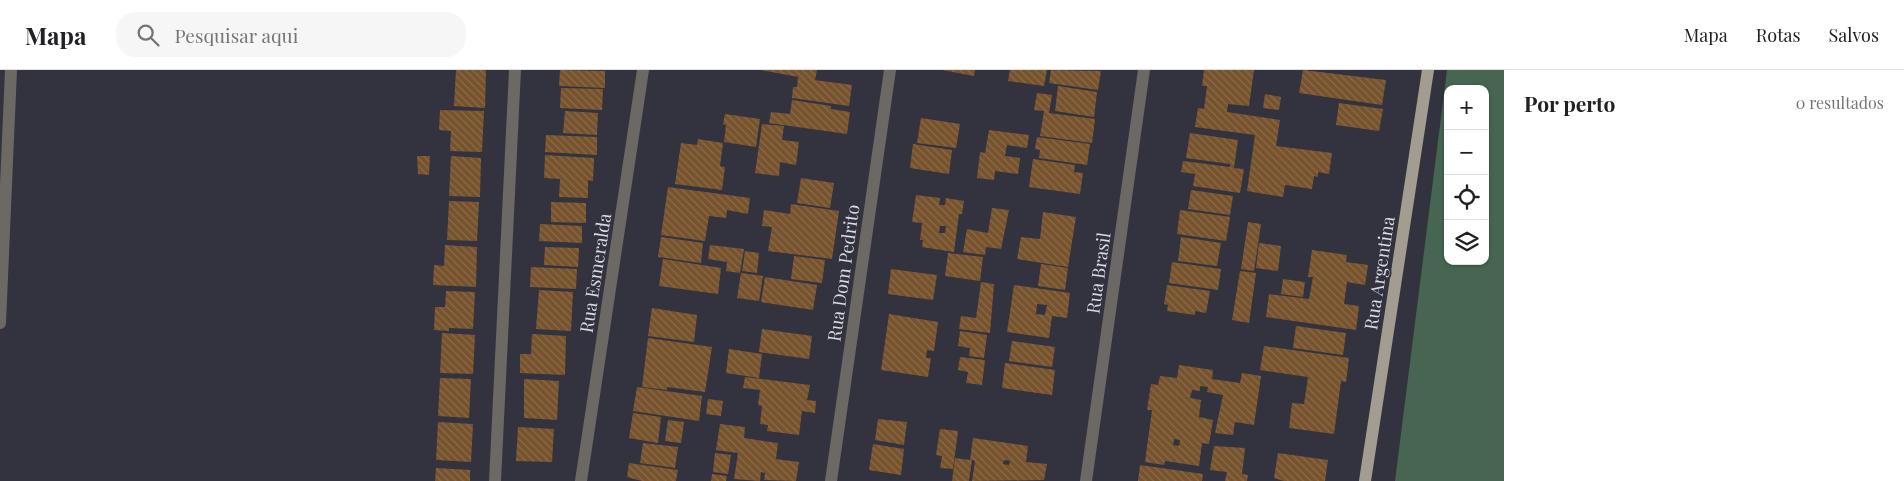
<!DOCTYPE html>
<html lang="pt">
<meta charset="utf-8">
<style>
:root{--surface:#fff;--page:#f6f6f6;--text:#202124;--muted:#757577;--line:#e0e0e0}
body{margin:0;font-family:"Playfair Display",serif;background:var(--page);color:var(--text)}
.controls{position:absolute;right:15px;top:15px;display:grid;overflow:hidden;border-radius:10px;box-shadow:0 1px 4px #0004}
.controls button{width:45px;height:45px;display:grid;place-items:center;padding:0;border:0;border-bottom:1px solid var(--line);background:var(--surface);color:var(--text);font:25px sans-serif}
.list{margin:0;padding:0;list-style:none}
h2{display:flex;justify-content:space-between;align-items:center;height:65px;margin:0;padding:0 20px;font-size:21px}
h2 small{font-size:16px;font-weight:400;color:var(--muted)}
.icon{flex:none;width:28px;height:28px;fill:none;stroke:currentColor;stroke-width:2;stroke-linecap:round;stroke-linejoin:round}
.map{position:relative;flex:none;width:1504px;height:411px;overflow:hidden}
header{display:flex;align-items:center;gap:30px;box-sizing:border-box;height:70px;padding:0 25px;background:var(--surface);border-bottom:1px solid var(--line)}
header strong{font-size:24px}
nav{display:flex;gap:28px;margin-inline-start:auto;font-size:18px}
.search{width:350px;height:45px;background:var(--page);display:flex;align-items:center;gap:12px;box-sizing:border-box;padding:0 18px;border-radius:20px;color:var(--muted);font-size:19px}
main{display:flex}
aside{flex:1;background:var(--surface)}
.map>svg:first-child{display:block}
.park{fill:#466652;fill-rule:evenodd}
.building{fill:url(#building-back-hatch);fill-rule:evenodd}
.lines{fill:none;stroke-linecap:round;stroke-linejoin:round}
.minor{stroke:#6c6863;stroke-width:12}
.major{stroke:#a39c90;stroke-width:12}
.labels{text-anchor:middle;dominant-baseline:central;stroke-width:4;stroke-linejoin:round;paint-order:stroke}
.street-label{font-size:18px;fill:#dadae2;stroke:#33323f}
</style>
<header>
<strong>Mapa</strong>
<div class="search"><svg class="icon" aria-label="search" viewBox="0 0 24 24"><circle cx="10" cy="10" r="6"/><path d="M15 15l6 6"/></svg>Pesquisar aqui</div>
<nav><a>Mapa</a><a>Rotas</a><a>Salvos</a></nav>
</header>
<main>
<div class="map">
<svg width="1504" height="411" viewBox="0 0 1504 411">
<defs>
<pattern id="building-back-hatch" width="6" height="6" patternUnits="userSpaceOnUse" patternTransform="scale(1.25)"><rect width="6" height="6" fill="#77532d"/><path d="M-1 5l2 2M0 0l6 6M5-1l2 2" fill="none" stroke="#8a6b4b"/></pattern>
</defs>
<rect width="100%" height="100%" fill="#33323f"/>
<path class="park" d="M1447,0H1504V411H1395ZM1448,19H1485V191H1448Z"/>
<g class="building">
<polygon points="456,0 486,0 485,38 454,36"/>
<polygon points="560,0 605,1 605,18 559,16"/>
<polygon points="761,0 817,0 815,10 852,15 849,36 792,28 793,17 797,17 798,7 804,8"/>
<polygon points="942,0 975,0 974,6"/>
<polygon points="1010,0 1047,0 1044,16 1008,11"/>
<polygon points="1051,0 1101,1 1098,20 1049,13"/>
<polygon points="1204,0 1254,0 1249,36 1228,34 1227,42 1280,50 1276,76 1332,83 1329,104 1318,102 1318,107 1314,106 1312,119 1285,115 1283,127 1247,121 1255,65 1195,57 1198,38 1204,39 1207,16 1202,16"/>
<polygon points="1303,0 1386,10 1382,35 1299,23"/>
<polygon points="1058,16 1097,22 1094,47 1055,41"/>
<polygon points="561,18 603,19 602,40 560,38"/>
<polygon points="1037,23 1052,25 1049,43 1095,49 1092,73 1040,66 1044,41 1034,40"/>
<polygon points="1265,24 1281,27 1279,40 1263,38"/>
<polygon points="792,30 831,36 831,39 850,42 847,64 769,53 771,42 790,44"/>
<polygon points="1339,33 1383,39 1379,61 1336,55"/>
<polygon points="440,40 484,41 482,82 450,81 451,61 439,60"/>
<polygon points="565,41 598,43 597,65 563,63"/>
<polygon points="725,44 760,49 756,77 724,72 726,55 723,54"/>
<polygon points="921,48 960,54 956,78 917,73"/>
<polygon points="762,54 784,56 782,70 799,72 796,95 780,92 779,106 755,103"/>
<polygon points="989,60 1029,65 1027,78 1007,75 1005,86 1020,88 1018,104 995,101 994,110 977,108 980,82 985,83"/>
<polygon points="1190,63 1238,70 1234,98 1244,99 1240,123 1193,116 1195,104 1181,102 1183,91 1230,97 1230,94 1186,88"/>
<polygon points="546,65 597,67 597,85 545,82"/>
<polygon points="1037,67 1090,74 1087,95 1039,88 1040,80 1035,79"/>
<polygon points="698,69 723,73 720,96 725,97 722,120 675,114 681,73 697,75"/>
<polygon points="913,74 952,80 949,104 910,98"/>
<polygon points="545,85 594,88 593,111 588,110 588,128 559,127 560,109 544,108"/>
<polygon points="417,86 430,86 429,105 418,104"/>
<polygon points="451,86 481,88 480,127 449,126"/>
<polygon points="1033,89 1075,95 1074,102 1083,103 1080,124 1029,117"/>
<polygon points="801,108 834,113 830,138 797,133"/>
<polygon points="668,117 750,128 748,144 727,140 726,148 709,146 705,171 661,165"/>
<polygon points="1191,120 1233,126 1230,145 1188,139"/>
<path d="M916,125L940,128L939,135H945L946,128L964,131L962,144H959L954,182L922,177L923,170H920L922,153L912,152ZM940,156H946L945,163H939Z"/>
<polygon points="449,131 479,132 477,171 447,170"/>
<polygon points="551,132 586,133 586,153 551,152"/>
<polygon points="791,134 839,141 832,189 768,181 772,157 762,156 764,140 790,144"/>
<polygon points="992,138 1009,140 1001,179 986,177 985,185 963,182 967,159 988,163"/>
<polygon points="1180,140 1230,147 1226,171 1177,164"/>
<polygon points="1043,142 1076,147 1068,197 1017,189 1021,167 1040,169"/>
<polygon points="1248,152 1261,154 1254,201 1241,199"/>
<polygon points="540,154 582,156 582,173 539,171"/>
<polygon points="661,167 703,173 701,193 658,187"/>
<polygon points="1181,167 1221,173 1217,196 1178,191"/>
<polygon points="1259,173 1281,176 1278,201 1256,198"/>
<polygon points="445,175 477,177 476,217 433,215 434,195 444,196"/>
<polygon points="710,175 744,179 740,203 726,201 727,192 708,189"/>
<polygon points="545,177 579,178 578,197 544,195"/>
<polygon points="1312,180 1347,185 1346,192 1368,195 1365,215 1347,212 1344,234 1359,236 1356,260 1266,247 1269,224 1309,229 1313,207 1308,207"/>
<polygon points="745,181 759,183 757,203 742,201"/>
<polygon points="948,183 983,187 980,211 945,206"/>
<polygon points="794,186 825,190 822,213 791,209"/>
<polygon points="663,189 721,198 718,224 659,216"/>
<polygon points="1172,192 1221,199 1218,220 1169,213"/>
<polygon points="1041,194 1068,198 1065,220 1038,216"/>
<polygon points="531,197 577,199 576,219 530,217"/>
<polygon points="891,199 937,205 933,230 888,224"/>
<polygon points="1240,201 1256,203 1249,253 1232,250"/>
<polygon points="741,203 763,206 759,231 737,228"/>
<polygon points="765,207 817,215 813,240 761,232"/>
<polygon points="1283,209 1305,212 1303,227 1281,224"/>
<polygon points="981,212 994,214 990,263 959,259 961,246 976,248"/>
<path d="M1014,215L1070,223L1067,248L1052,246L1049,268L1007,262ZM1037,234L1047,235L1045,245L1036,244Z"/>
<polygon points="1167,215 1210,221 1206,243 1195,241 1195,245 1167,241 1168,235 1164,234"/>
<polygon points="539,220 573,222 571,261 536,259"/>
<polygon points="446,221 475,222 473,259 449,258 449,261 434,260 435,237 445,237"/>
<polygon points="652,238 697,245 694,272 648,266"/>
<polygon points="889,244 938,252 934,281 927,280 926,288 931,288 928,307 881,300"/>
<polygon points="1296,256 1346,263 1343,285 1293,278"/>
<polygon points="762,259 812,266 809,289 759,282"/>
<polygon points="960,261 987,265 984,288 969,286 970,278 958,276"/>
<polygon points="442,263 475,265 473,304 440,303"/>
<polygon points="532,264 566,266 565,305 520,303 520,284 531,284"/>
<polygon points="648,268 712,277 705,322 667,317 667,320 642,317"/>
<polygon points="1012,271 1055,277 1052,297 1009,291"/>
<polygon points="1264,276 1349,288 1346,312 1341,311 1334,364 1289,358 1292,333 1304,334 1308,307 1260,300"/>
<polygon points="729,279 762,284 759,308 726,303"/>
<polygon points="960,287 985,290 982,315 966,313 968,302 958,300"/>
<polygon points="1005,293 1055,300 1052,325 1002,318"/>
<path d="M1179,295L1213,300L1212,309L1240,313L1242,303L1261,306L1254,355L1235,352L1233,365L1215,363L1223,325L1207,322L1208,317L1200,316V321L1192,320L1190,328L1201,330L1199,347L1213,350L1209,374L1202,373L1199,396L1165,391L1164,395L1145,392L1152,340H1147L1151,314L1158,315L1160,306L1177,308ZM1174,369L1180,370L1179,376L1173,375Z"/>
<polygon points="745,307 810,315 807,330 816,331 815,343 802,341 799,365 767,361 768,355 760,354 762,336 758,335 760,320 743,318"/>
<polygon points="440,308 471,309 469,348 438,346"/>
<polygon points="524,309 559,311 557,350 524,348"/>
<polygon points="637,317 702,326 699,351 633,341"/>
<polygon points="708,329 723,331 721,346 706,344"/>
<polygon points="633,343 661,347 658,373 629,368"/>
<polygon points="878,349 907,352 904,375 875,370"/>
<polygon points="668,350 684,352 681,373 665,371"/>
<polygon points="438,352 473,354 471,392 436,390"/>
<polygon points="720,354 745,357 744,368 778,373 776,389 799,392 796,411 764,410 765,403 761,402 760,411 734,409 738,383 716,380"/>
<polygon points="518,357 554,359 552,392 516,391"/>
<polygon points="940,359 958,361 953,399 940,398 942,386 936,385"/>
<path d="M973,368L1028,376L1026,392L1047,394L1044,410L972,411L975,391L972,390L969,411H952L955,388L970,390ZM1004,390L1010,391L1009,395L1003,394Z"/>
<polygon points="643,373 678,377 675,398 640,393"/>
<polygon points="873,374 904,379 901,405 869,400"/>
<polygon points="1214,376 1245,378 1242,404 1248,405 1247,411 1225,411 1227,402 1210,400"/>
<polygon points="715,383 731,385 728,404 713,402"/>
<polygon points="1278,383 1328,390 1325,411 1284,411 1274,408"/>
<polygon points="629,393 678,400 676,411 642,411 627,407"/>
<polygon points="1140,395 1203,404 1202,411 1138,411"/>
<polygon points="436,398 470,400 470,411 435,411"/>
<polygon points="712,404 727,406 726,411 711,411"/>
</g>
<g class="lines">
<g class="minor">
<polyline points="0,253 11,0"/>
<polyline points="495,411 515,0"/>
<polyline points="581,411 643,0"/>
<polyline points="831,411 890,0"/>
<polyline points="1086,411 1144,0"/>
</g>
<polyline class="major" points="1365,411 1428,0"/>
</g>
<g class="labels">
<g class="street-label">
<text transform="translate(595 203) rotate(-81)">Rua Esmeralda</text>
<text transform="translate(843 203) rotate(-82)">Rua Dom Pedrito</text>
<text transform="translate(1098 203) rotate(-82)">Rua Brasil</text>
<text transform="translate(1379 203) rotate(-81)">Rua Argentina</text>
</g>
</g>
</svg>
<div class="controls">
<button>+</button>
<button>−</button>
<button><svg class="icon" aria-label="locate" viewBox="0 0 24 24"><circle cx="12" cy="12" r="6"/><path d="M12 2v4M12 18v4M2 12h4M18 12h4"/></svg></button>
<button><svg class="icon" aria-label="layers" viewBox="0 0 24 24"><path d="M12 4l9 5-9 5-9-5zM3 14l9 5 9-5"/></svg></button>
</div>
</div>
<aside>
<h2>Por perto<small>0 resultados</small></h2>
<ul class="list">
</ul>
</aside>
</main>
